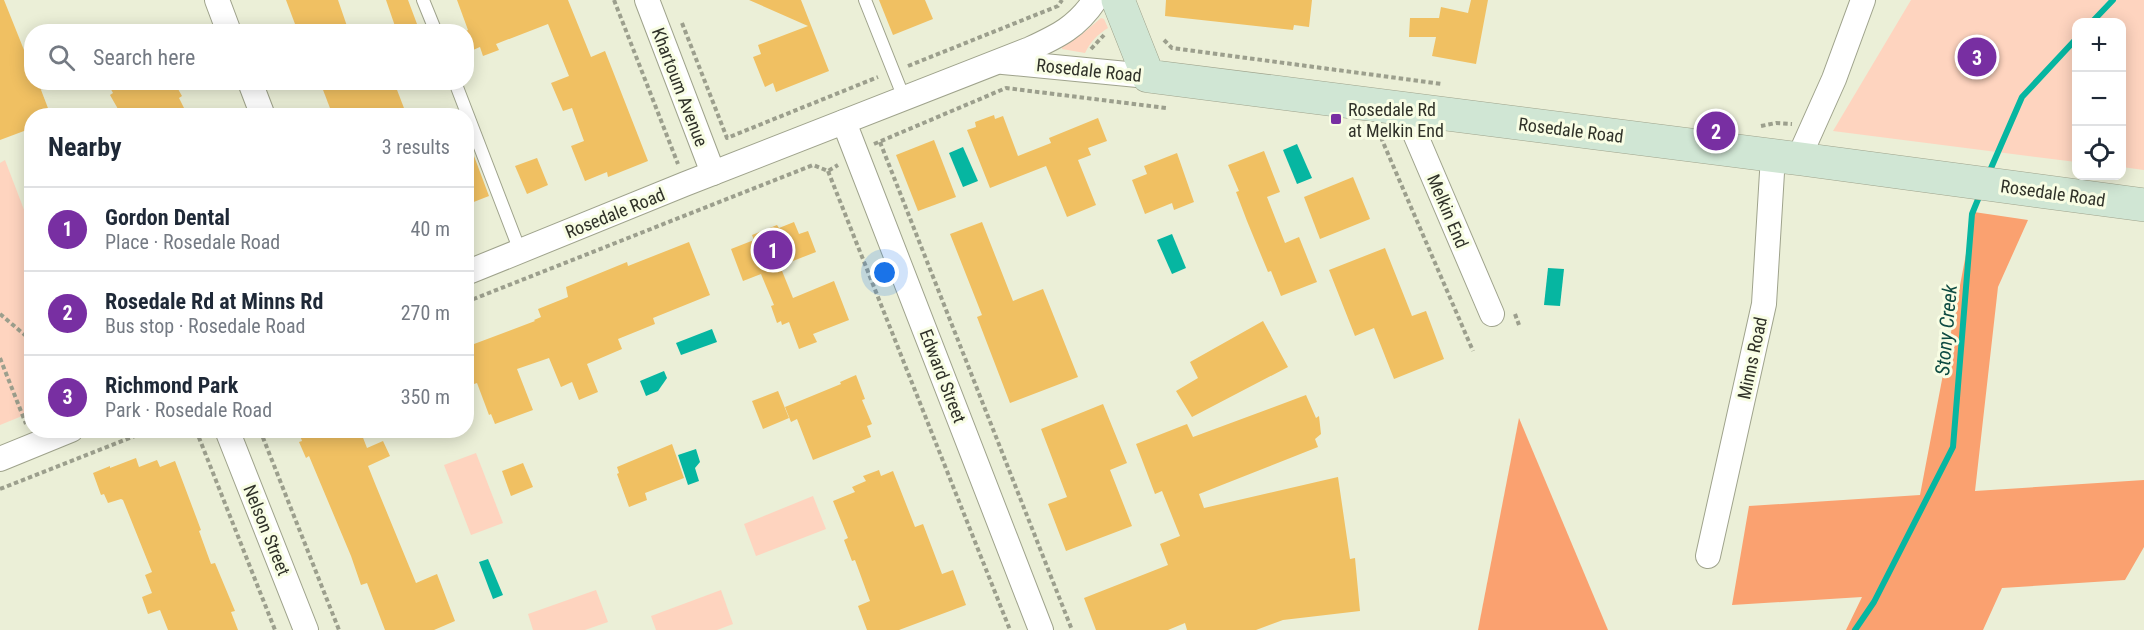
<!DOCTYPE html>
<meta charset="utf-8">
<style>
:root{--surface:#fff;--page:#f6f6f7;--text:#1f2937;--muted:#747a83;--line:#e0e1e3;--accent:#782fa2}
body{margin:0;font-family:"Roboto Condensed",sans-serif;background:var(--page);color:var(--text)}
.controls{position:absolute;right:18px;top:18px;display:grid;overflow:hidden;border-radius:12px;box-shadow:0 3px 15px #0003}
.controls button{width:54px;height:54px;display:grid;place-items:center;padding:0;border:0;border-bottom:2px solid var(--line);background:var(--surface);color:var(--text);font:30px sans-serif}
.you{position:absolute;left:885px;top:273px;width:21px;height:21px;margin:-15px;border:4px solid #fff;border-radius:50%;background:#1a73e8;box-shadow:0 0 0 9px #1a73e833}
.badge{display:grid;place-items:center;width:39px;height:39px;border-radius:50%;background:var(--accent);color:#fff;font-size:20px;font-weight:700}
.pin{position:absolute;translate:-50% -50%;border:3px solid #fff;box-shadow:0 2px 6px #0006}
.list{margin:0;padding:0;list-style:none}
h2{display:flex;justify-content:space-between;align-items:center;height:78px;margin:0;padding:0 24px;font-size:26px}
h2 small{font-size:20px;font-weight:400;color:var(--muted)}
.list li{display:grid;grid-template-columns:39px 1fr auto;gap:18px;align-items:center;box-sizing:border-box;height:84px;padding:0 24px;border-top:2px solid var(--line)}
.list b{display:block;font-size:22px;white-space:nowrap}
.list p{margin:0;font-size:20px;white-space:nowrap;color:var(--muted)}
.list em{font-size:20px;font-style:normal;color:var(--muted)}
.icon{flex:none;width:33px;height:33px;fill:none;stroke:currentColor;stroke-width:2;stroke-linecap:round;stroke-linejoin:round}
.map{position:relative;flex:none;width:2144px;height:630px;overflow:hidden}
.search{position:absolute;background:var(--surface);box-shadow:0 3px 15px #0003;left:24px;top:24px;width:450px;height:66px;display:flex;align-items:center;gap:15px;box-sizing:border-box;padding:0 21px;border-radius:24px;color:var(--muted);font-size:22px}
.panel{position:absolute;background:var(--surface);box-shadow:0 3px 15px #0003;left:24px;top:108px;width:450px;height:330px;border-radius:24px}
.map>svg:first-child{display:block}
.green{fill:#fed4bf}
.forest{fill:#faa170}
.water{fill:#06b6a1}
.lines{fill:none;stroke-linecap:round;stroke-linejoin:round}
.stream{stroke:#06b6a1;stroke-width:6}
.building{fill:#f0c062}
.lane-casing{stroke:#9fa38c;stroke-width:14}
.street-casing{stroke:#9fa38c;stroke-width:26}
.secondary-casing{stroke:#9fa38c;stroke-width:34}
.path{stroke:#9c9f8d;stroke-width:4;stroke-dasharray:4.5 3;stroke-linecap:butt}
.lane{stroke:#fff;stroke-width:12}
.street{stroke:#fff;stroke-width:24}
.secondary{stroke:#d0e6d4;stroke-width:33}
.poi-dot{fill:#782fa2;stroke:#f8fde4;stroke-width:2}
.labels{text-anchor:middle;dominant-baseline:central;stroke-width:6;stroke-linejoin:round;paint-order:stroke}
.street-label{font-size:18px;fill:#303229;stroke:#f8fde4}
.poi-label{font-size:18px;fill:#303229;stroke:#f8fde4;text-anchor:start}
.water-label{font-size:20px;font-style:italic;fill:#0d4b42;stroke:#f8fde4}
</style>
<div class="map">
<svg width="2144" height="630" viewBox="0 0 2144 630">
<rect width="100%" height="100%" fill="#ebefd7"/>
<g class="green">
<polygon points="1911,0 2144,0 2144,170 2122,167 2122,22 2076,22 2076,162 1833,131"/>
<path d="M1101,18L1104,19L1108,28C1097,35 1091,41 1085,53L1062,49V45L1081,35Z"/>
<polygon points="5,160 31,228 32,412 0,425 0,163"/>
<polygon points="476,453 503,523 471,535 444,465"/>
<polygon points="813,496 826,529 756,556 744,524"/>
<polygon points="596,590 608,622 585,630 533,630 528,614"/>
<polygon points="721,590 733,624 717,630 656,630 651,616"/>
</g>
<g class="forest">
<polygon points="1974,212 2028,220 1998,287 1975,491 2144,480 2144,547 2125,580 2002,588 1983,630 1846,630 1862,597 1732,605 1749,506 1920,495"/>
<polygon points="1519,418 1608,630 1478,630"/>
</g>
<g class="water">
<polygon points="1297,144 1312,178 1297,184 1283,150"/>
<polygon points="963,147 978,181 963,187 949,153"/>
<polygon points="1172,234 1186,268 1172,274 1157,240"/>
<polygon points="1548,268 1564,269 1560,306 1544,305"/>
<polygon points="712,329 717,342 681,355 676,343"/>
<polygon points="664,371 667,378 658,391 646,396 640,381"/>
<polygon points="696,449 700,462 695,468 699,481 688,485 678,455"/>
<polygon points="488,559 503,595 493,599 479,562"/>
</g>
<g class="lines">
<g class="stream">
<polyline points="2092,22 2113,0"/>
<polyline points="1988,175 2022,97 2076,39"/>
<polyline points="1855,630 1874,602 1953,447 1972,214 1981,192"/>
</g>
</g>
<g class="building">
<polygon points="0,0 4,0 32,70 32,82 38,82 51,116 32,116 32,128 0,140"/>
<polygon points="286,0 338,0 349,32 298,32"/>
<polygon points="386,0 408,0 420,32 397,32"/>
<polygon points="457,0 568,0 591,57 605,51 648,161 608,177 607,172 585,181 571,146 584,141 572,108 563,111 551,83 569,76 548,24 496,44 499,50 483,56 480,47 466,53 466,31 468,30"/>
<polygon points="749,0 801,0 829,71 776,92 773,83 765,87 753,57 761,54 758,45 808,26"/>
<polygon points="879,0 925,0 933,19 893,35"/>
<polygon points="1166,0 1312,0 1309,27 1294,25 1293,30 1165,16"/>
<polygon points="1471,0 1488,0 1476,64 1432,56 1436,37 1409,37 1410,18 1439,18 1441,7 1468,13"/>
<polygon points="107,82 174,82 182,96 179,98 188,116 122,116 110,95 113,93"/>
<polygon points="320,82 394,82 407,116 333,116"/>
<polygon points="994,115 995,119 1003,116 1018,156 1051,143 1049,138 1098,118 1107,141 1088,148 1091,155 1078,160 1096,205 1067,217 1046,166 990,188 967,130 976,127 975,122"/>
<polygon points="468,140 489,196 466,205 466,141"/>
<polygon points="934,140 956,197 918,211 896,155"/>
<polygon points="1264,151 1280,192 1267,197 1285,243 1299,237 1317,282 1281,296 1271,271 1268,272 1247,221 1236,192 1239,191 1228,165"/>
<polygon points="1177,153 1194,202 1174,210 1172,203 1145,214 1132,180 1147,174 1144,166"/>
<polygon points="537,158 548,185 527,194 515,166"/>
<polygon points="1353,177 1370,219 1320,239 1304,197"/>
<polygon points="794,222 799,234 808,231 816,252 780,266 793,298 834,281 849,320 813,334 817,342 799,349 789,322 782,325 781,321 777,323 771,306 774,305 761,274 743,281 731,249 754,240 752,235 777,225 779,228"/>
<polygon points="982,222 1013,301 1043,289 1078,377 1010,403 977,317 982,315 950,234"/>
<polygon points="689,242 710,295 653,318 655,324 618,339 622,349 587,364 598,392 579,400 572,382 561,387 549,358 517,369 533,410 495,424 491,414 489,415 477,383 474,384 466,365 466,347 535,321 534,320 541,317 538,309 568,297 566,287 627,262 628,266"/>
<polygon points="1385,248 1412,316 1426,311 1444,359 1394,379 1374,328 1355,336 1329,270"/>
<polygon points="1263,321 1288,367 1192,417 1176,391 1198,378 1190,362"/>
<polygon points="856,375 865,399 862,400 872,424 867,426 871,437 813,460 797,419 791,422 785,407 841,384 840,382"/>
<polygon points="778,391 789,418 763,429 752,401"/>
<polygon points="1306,395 1316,418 1319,416 1321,434 1315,439 1318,447 1199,494 1204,508 1338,477 1350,559 1355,558 1360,611 1283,620 1256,630 1187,630 1185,623 1168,630 1096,630 1084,598 1168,565 1160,544 1180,536 1162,491 1155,494 1136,444 1187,424 1193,437"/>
<polygon points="1103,404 1127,463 1110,470 1132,526 1066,551 1048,504 1067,497 1041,429"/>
<polygon points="298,430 360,430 367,448 383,441 390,456 368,466 376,486 416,583 437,574 455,621 434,630 385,630 367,583 361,585 351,556 309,456 306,458 299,442 302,441"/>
<polygon points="672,444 684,478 645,493 647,500 629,507 617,474 619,473 617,467"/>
<polygon points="136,458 139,467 157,460 160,467 175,461 201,530 199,531 211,564 215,563 235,611 231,612 238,630 168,630 160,610 148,614 142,597 152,593 145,575 152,572 123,500 121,499 108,503 104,494 101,495 93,473 110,466 110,468"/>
<polygon points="523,463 533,487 511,496 502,471"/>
<polygon points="879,470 881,476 893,471 915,527 923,524 942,574 953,570 966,605 899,630 867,630 858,606 870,601 855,560 852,561 844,540 848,538 833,501 855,492 852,487 866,481 863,476"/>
</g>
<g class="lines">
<g class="lane-casing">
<g id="lane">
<polyline points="423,0 436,32"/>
<polyline points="865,0 904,98"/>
<polyline points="455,82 520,251"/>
</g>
</g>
<g class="street-casing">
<g id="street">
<polyline points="217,0 229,32"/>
<polyline points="647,0 713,173"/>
<polyline points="1003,62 1148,76"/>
<polyline points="250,82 263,116"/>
<polyline points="1404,108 1492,314"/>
<polyline points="844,122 1041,630"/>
<polyline points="1801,159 1804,146 1834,79 1863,0"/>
<path d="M466,273L685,184L1030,49C1058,36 1077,27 1095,0"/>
<polyline points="227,430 306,630"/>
<polyline points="0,459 71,430"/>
<polyline points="1708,556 1764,304 1773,156"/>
</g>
</g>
<g class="secondary-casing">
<polyline id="secondary" points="1118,0 1148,76 1801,159 2144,205"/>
</g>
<g class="path">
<polyline points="614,0 678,164"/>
<polyline points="682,23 727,138 878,77"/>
<polyline points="1164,40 1172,48 1442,84"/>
<polyline points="1091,49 1104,35"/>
<polyline points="908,66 1058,6 1062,0"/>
<polyline points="1761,126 1776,123 1792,124"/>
<polyline points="1376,133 1379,133 1473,351"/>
<polyline points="880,142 1072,630"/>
<polyline points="874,144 1006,88 1166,108"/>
<polyline points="828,171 1010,630"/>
<polyline points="466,302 813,165 828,171 838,165"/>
<polyline points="0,314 32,341"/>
<polyline points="1515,314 1519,325"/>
<polyline points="0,358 26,424"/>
<polyline points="196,430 275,630"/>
<polyline points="260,430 339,630"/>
<polyline points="0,489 150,430"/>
</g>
<use href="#lane" class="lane"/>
<use href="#street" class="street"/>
<use href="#secondary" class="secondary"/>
</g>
<rect class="poi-dot" x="1330" y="113" width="12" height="12" rx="3"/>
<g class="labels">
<g class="street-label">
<text transform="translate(1089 70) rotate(6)">Rosedale Road</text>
<text transform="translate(680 87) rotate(69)">Khartoum Avenue</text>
<text transform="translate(1571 130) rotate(7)">Rosedale Road</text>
<text transform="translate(2053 193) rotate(8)">Rosedale Road</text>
<text transform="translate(1448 211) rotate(67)">Melkin End</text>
<text transform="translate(615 213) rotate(-22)">Rosedale Road</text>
<text transform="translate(1752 358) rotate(-78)">Minns Road</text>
<text transform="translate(943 376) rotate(69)">Edward Street</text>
<text transform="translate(267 530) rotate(68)">Nelson Street</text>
</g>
<g class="poi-label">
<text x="1348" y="109">Rosedale Rd<tspan x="1348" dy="21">at Melkin End</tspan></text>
</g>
<g class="water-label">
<text transform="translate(1946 330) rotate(-85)">Stony Creek</text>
</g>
</g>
</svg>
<div class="controls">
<button>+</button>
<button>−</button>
<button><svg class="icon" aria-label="locate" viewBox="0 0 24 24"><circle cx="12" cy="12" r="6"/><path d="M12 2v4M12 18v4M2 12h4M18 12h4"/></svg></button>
</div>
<div class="you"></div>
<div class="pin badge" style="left:773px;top:250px">1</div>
<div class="pin badge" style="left:1716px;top:131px">2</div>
<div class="pin badge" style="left:1977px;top:57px">3</div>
<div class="search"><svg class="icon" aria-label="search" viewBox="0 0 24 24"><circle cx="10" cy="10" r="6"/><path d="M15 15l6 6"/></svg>Search here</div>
<section class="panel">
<h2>Nearby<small>3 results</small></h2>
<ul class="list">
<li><span class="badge">1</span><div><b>Gordon Dental</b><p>Place · Rosedale Road</p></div><em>40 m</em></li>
<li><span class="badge">2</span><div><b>Rosedale Rd at Minns Rd</b><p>Bus stop · Rosedale Road</p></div><em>270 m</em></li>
<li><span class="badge">3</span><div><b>Richmond Park</b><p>Park · Rosedale Road</p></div><em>350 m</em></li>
</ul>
</section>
</div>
